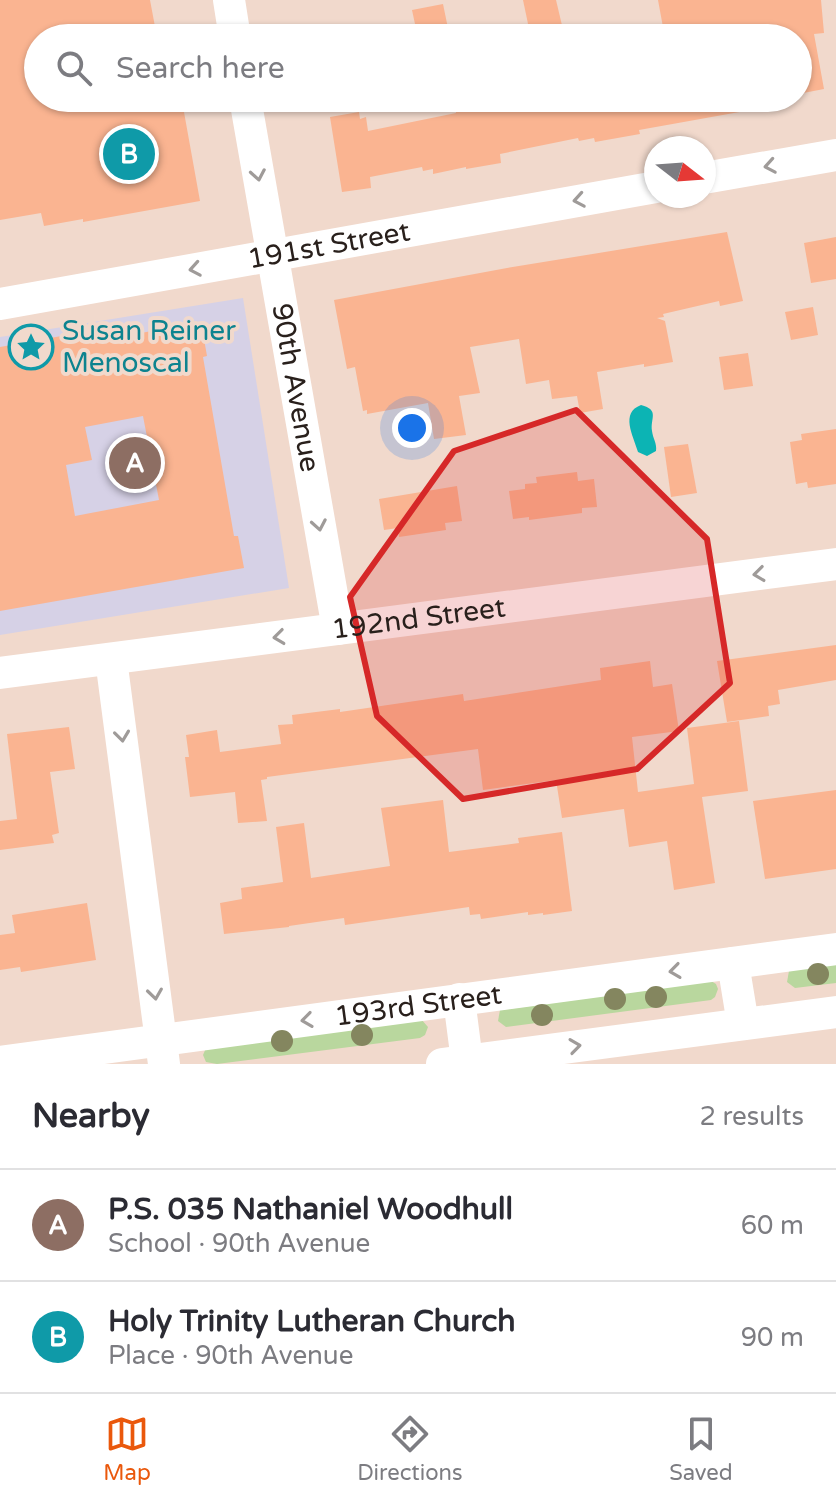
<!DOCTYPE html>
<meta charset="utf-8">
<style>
:root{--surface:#fff;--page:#f7f7f7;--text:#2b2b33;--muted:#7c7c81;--line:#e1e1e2;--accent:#ea580c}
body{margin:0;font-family:"Varela Round",sans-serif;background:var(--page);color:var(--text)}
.compass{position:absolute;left:644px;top:136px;width:72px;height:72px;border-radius:50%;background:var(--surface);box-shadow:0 2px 6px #0004;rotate:107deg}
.you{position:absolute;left:412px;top:428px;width:28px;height:28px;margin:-20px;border:6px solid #fff;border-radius:50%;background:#1a73e8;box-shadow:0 0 0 12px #1a73e833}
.badge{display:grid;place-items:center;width:52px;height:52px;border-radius:50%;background:var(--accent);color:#fff;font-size:26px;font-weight:700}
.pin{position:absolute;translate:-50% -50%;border:4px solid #fff;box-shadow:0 2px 8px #0006}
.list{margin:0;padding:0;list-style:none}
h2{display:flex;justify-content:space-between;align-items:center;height:104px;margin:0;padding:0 32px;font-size:34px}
h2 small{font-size:26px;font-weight:400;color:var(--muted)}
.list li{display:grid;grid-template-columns:52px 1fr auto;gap:24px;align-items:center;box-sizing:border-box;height:112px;padding:0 32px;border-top:2px solid var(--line)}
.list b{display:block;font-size:30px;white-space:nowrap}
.list p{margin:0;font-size:26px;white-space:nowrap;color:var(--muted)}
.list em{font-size:26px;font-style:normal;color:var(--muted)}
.icon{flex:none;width:44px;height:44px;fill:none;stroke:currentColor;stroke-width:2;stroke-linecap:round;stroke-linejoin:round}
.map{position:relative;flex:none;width:836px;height:1064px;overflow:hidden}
.search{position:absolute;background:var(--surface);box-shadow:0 2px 6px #0004;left:24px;right:24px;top:24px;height:88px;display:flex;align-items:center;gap:20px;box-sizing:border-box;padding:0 28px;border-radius:44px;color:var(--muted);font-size:30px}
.sheet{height:328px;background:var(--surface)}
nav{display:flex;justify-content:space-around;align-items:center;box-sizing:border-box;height:112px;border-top:2px solid var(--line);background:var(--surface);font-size:22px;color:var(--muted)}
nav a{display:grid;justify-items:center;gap:4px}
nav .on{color:var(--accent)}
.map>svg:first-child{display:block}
.education{fill:#d6d1e6}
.green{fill:#b9d79e}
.water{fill:#0cb4b4}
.building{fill:#fab491;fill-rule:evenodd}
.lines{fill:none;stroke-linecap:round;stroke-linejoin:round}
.street{stroke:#fff;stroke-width:32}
.tree{fill:#84865f}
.oneway{stroke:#9f9b99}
.marked{fill:#d62828;fill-opacity:0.2;stroke:#d62828;stroke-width:6;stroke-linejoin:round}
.labels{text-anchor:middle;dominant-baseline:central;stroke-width:8;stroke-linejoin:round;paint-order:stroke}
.street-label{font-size:28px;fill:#29201c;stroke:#f1d9cc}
.culture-label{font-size:28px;fill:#0d838f;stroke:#f1d9cc;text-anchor:start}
</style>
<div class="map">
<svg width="836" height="1064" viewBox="0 0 836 1064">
<rect width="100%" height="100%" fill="#f1d9cc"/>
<polygon class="education" points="243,298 289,588 0,635 0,337"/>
<g class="green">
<polygon points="836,962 836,983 795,988 787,982 789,971"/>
<polygon points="711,981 716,984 718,989 715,997 711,1000 506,1027 498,1021 500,1010"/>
<polygon points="421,1019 428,1027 425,1035 420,1038 217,1064 206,1062 203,1055 206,1048"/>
</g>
<path class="water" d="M641,405C660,410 650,418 652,431C653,439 657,443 656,451L647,456L638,452C633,435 620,413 641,405Z"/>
<g class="building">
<polygon points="0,0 150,0 156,32 124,38 123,29 74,38 38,38 38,98 150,98 152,106 182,101 200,201 83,222 83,219 44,226 41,213 0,220"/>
<polygon points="523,0 556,0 565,38 531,38"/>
<polygon points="658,0 821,0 824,33 814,34 824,89 798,94 798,38 762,38 760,24 685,38 665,38"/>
<polygon points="443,4 450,38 418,38 412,10"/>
<polygon points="491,98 744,98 745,111 639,130 640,134 595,142 594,138 579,141 578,138 500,154 501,163 466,169 466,167 433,174 433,169 423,171 422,167 370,177 371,188 342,192 330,117 359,112 360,119 366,117 368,131 456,113 455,107 473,104 472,101"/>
<polygon points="727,232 743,301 720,306 719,301 663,314 664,317 657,318 665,321 673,362 644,367 644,364 597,372 603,409 580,413 577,396 552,399 549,380 526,384 519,339 470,347 480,393 459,396 466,435 434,439 428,403 367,414 367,410 363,411 355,367 347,369 334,300 507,268"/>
<polygon points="836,237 836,279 811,283 804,243"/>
<polygon points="813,307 818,335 791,340 785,312"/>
<path d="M201,322L207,356L203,357L234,536H238L244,568L0,611V347L95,330L97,341ZM143,416L159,500L75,516L66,465L92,460L85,427Z"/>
<polygon points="748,353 753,386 724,390 719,357"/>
<polygon points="836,429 836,484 808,488 807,482 796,484 790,442 802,440 801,434"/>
<polygon points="688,444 697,493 671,497 664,447"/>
<polygon points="577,472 578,481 594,479 597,507 582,508 582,513 529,520 529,517 513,519 509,491 525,489 525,484 537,483 536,477"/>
<polygon points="457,486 462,521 445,523 446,530 399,537 398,528 384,530 379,499"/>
<polygon points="836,645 836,680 778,690 780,704 768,706 769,716 727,722 717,661"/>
<polygon points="650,661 653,687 672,684 679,731 632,737 638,792 694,784 687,728 739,721 748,791 702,797 715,883 674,890 667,841 629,847 624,809 562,818 556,780 483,790 478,749 267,777 267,779 261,780 267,821 238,823 235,792 190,797 185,757 189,757 186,735 217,730 220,752 281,744 278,725 293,724 292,715 340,709 340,712 463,694 464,701 601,680 600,668"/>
<polygon points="69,727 75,769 50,772 59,833 52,835 54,843 0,850 0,821 17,819 7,734"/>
<polygon points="836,790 836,869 765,879 753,801"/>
<polygon points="443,800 449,852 519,843 518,838 562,832 572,911 543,915 543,913 528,915 528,912 481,919 480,914 470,915 469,907 345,925 344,918 289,926 289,927 224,934 220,903 242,899 241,888 283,882 276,827 304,823 311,878 390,866 381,808"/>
<polygon points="87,903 96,960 21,972 20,967 0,970 0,935 15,933 12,915"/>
</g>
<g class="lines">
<g class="street">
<polyline points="229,0 235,38"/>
<path id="s1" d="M245,98L338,629"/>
<polyline points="704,178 836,155"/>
<path id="s2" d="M0,304L656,187"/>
<polyline points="111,659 164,1064"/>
<path id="s3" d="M0,673L836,564"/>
<polyline points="733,963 743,1024"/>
<polyline points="459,999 467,1061"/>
<path id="s4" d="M0,1062L836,949"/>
<polyline points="442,1064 836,1012"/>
</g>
</g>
<g class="tree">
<circle cx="818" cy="974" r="11"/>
<circle cx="656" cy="997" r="11"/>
<circle cx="615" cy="999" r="11"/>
<circle cx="542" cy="1015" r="11"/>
<circle cx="362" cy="1035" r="11"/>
<circle cx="282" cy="1041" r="11"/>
</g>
<defs><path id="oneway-chevron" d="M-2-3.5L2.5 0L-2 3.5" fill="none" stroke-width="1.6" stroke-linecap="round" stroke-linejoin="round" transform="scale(2)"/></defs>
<g class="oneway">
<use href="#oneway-chevron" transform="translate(770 166) rotate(170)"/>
<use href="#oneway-chevron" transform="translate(258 175) rotate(80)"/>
<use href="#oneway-chevron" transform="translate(579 200) rotate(170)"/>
<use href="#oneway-chevron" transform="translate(195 269) rotate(170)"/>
<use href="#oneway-chevron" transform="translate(319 525) rotate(80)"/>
<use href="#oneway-chevron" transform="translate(759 574) rotate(173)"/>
<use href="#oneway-chevron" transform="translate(279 637) rotate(173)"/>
<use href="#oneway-chevron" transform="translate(122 736) rotate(83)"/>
<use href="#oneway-chevron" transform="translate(675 971) rotate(172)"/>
<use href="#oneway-chevron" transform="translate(155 994) rotate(82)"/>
<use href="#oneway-chevron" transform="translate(307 1020) rotate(172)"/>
<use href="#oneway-chevron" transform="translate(575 1046) rotate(-8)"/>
</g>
<path class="marked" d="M576,410L707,539L730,683L637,769L463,799L377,716L350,597L454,451Z"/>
<defs>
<g id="sight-ring" transform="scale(2.3)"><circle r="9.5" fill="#f1d9cc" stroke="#0f9aa8" stroke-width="1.5"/><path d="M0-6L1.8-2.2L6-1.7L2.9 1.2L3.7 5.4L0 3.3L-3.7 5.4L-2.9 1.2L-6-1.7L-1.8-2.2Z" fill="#0f9aa8"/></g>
</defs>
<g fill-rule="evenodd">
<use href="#sight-ring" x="31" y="347"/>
</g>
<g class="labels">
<g class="street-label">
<text stroke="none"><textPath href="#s2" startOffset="334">191st Street</textPath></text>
<text stroke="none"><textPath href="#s1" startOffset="294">90th Avenue</textPath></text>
<text stroke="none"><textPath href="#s3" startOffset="422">192nd Street</textPath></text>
<text stroke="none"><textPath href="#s4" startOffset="422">193rd Street</textPath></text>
</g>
<g class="culture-label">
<text x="62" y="331">Susan Reiner<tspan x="62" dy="32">Menoscal</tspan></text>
</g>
</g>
</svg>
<svg class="compass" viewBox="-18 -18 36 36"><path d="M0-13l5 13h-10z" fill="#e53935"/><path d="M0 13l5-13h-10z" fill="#7c7c81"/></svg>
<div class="you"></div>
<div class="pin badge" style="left:135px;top:463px;background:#8d6e63">A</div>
<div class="pin badge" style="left:129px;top:154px;background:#0f9aa8">B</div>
<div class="search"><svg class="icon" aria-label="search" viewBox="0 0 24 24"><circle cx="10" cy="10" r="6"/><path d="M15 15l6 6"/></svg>Search here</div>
</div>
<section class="sheet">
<h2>Nearby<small>2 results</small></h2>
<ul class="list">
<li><span class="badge" style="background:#8d6e63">A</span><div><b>P.S. 035 Nathaniel Woodhull</b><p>School · 90th Avenue</p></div><em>60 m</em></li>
<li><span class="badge" style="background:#0f9aa8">B</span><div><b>Holy Trinity Lutheran Church</b><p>Place · 90th Avenue</p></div><em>90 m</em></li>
</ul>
</section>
<nav>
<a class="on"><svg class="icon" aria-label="map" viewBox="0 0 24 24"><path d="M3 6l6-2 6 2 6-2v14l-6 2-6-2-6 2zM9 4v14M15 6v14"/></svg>Map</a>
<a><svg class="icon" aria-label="directions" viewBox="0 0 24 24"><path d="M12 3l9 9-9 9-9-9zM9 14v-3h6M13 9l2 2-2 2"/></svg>Directions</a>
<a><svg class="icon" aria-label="saved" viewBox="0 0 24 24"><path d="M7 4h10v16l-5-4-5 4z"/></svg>Saved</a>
</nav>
